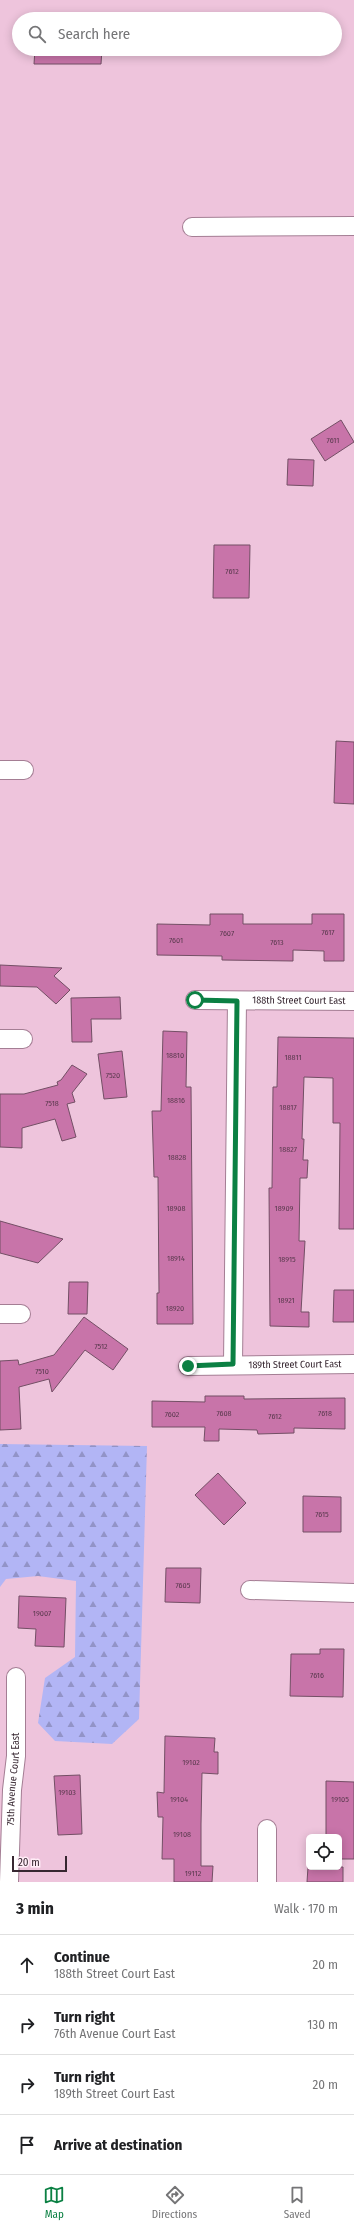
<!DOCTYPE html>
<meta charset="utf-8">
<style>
:root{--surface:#fff;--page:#f6f6f6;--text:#202124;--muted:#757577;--line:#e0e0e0;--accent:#0b8043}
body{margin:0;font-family:"Fira Sans Condensed",sans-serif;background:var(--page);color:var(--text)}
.controls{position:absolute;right:12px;bottom:12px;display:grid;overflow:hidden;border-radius:6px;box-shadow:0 2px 10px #0003}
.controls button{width:36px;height:36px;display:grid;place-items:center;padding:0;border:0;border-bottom:1px solid var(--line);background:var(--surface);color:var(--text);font:20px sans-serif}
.scale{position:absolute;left:12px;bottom:10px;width:55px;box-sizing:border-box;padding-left:4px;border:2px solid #372731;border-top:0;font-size:11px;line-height:14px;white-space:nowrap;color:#372731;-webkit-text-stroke:3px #ffedf7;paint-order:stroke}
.stop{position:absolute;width:12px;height:12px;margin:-9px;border:3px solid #0b8043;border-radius:50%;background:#fff}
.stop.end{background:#0b8043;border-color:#fff;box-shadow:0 1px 4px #0008}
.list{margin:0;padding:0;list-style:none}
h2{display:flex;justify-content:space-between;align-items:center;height:52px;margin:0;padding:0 16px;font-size:17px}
h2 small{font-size:13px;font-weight:400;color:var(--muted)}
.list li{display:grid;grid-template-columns:26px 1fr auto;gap:12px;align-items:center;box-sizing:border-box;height:60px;padding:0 16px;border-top:1px solid var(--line)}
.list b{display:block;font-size:15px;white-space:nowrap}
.list p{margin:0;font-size:13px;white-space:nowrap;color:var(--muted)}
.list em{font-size:13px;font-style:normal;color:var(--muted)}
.icon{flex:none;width:22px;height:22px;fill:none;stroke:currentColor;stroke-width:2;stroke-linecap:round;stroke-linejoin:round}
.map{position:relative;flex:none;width:354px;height:1882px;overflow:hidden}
.search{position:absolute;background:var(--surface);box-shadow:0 2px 10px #0003;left:12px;right:12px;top:12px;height:44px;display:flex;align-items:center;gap:10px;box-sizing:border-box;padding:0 14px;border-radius:22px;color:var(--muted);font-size:15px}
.sheet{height:292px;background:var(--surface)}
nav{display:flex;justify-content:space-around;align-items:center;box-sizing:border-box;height:56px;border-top:1px solid var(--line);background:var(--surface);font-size:11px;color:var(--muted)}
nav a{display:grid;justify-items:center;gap:2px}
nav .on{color:var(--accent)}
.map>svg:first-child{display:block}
.forest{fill:url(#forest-firs)}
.building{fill:#c874a9;stroke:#734f65}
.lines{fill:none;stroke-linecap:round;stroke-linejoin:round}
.minor-casing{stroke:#a47e94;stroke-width:20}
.minor{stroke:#fff;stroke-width:18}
.route{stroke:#0b8043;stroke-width:5}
.labels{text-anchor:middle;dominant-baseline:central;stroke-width:3.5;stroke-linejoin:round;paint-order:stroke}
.number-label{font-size:8px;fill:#5b3a4f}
.street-label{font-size:10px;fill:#372731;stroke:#ffedf7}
</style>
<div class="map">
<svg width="354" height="1882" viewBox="0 0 354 1882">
<defs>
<pattern id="forest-firs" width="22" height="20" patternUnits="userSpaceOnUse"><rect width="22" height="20" fill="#b2b5f5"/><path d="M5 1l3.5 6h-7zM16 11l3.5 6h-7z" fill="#9293c7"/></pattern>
</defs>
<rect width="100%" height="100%" fill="#eec4dc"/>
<polygon class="forest" points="0,1444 147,1446 139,1719 112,1744 55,1741 38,1723 45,1678 75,1657 76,1581 38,1576 6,1579 0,1587"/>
<g class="building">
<polygon points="35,49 102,49 101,64 34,64"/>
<polygon points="341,420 354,442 325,461 311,439"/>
<polygon points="288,459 314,460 313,486 287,485"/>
<polygon points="214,545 250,545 249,598 213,598"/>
<polygon points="336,741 354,742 354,804 334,803"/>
<polygon points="210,914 243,914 243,924 312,924 312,914 344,914 344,961 324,961 324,951 293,950 293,961 222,960 222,956 157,955 157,924 210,925"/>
<polygon points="0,965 62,968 54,976 70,990 56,1004 37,987 0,986"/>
<polygon points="120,997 121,1019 91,1019 92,1042 72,1042 71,998"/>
<polygon points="163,1031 187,1032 186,1087 191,1087 193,1324 157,1324 157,1293 159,1293 158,1177 154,1177 152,1111 161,1111"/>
<polygon points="278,1037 354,1038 354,1229 339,1229 340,1123 333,1123 333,1078 304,1077 302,1139 304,1139 303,1160 308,1160 307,1178 300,1178 299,1241 305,1241 301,1312 309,1312 309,1327 270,1326 269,1188 272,1188 273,1087 277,1087"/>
<polygon points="122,1051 127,1097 104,1099 98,1054"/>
<polygon points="72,1065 87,1074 72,1093 75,1102 67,1104 76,1137 62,1141 55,1119 22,1128 22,1148 0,1147 0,1094 24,1094 58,1085 57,1082 61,1080"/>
<polygon points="0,1221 63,1239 38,1263 0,1253"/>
<polygon points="69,1282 88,1282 87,1314 68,1314"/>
<polygon points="334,1290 354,1290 354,1322 333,1322"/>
<polygon points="84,1317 128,1349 113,1370 85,1350 52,1392 49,1379 19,1387 21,1429 0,1430 0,1361 18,1360 19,1365 54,1355"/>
<polygon points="205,1396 244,1396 244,1399 345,1398 345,1429 294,1428 294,1433 258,1434 257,1430 219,1429 219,1441 204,1441 205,1427 152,1427 152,1401 205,1402"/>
<polygon points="218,1473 246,1503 224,1525 195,1495"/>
<polygon points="303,1496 341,1497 341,1532 303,1532"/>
<polygon points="166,1568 201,1568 200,1603 165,1602"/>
<polygon points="19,1596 66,1598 64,1647 35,1646 36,1629 18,1628"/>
<polygon points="320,1649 344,1649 343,1697 290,1696 291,1654 320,1654"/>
<polygon points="165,1736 215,1738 214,1752 218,1752 218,1774 202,1773 201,1824 201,1866 213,1866 212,1882 174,1882 174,1859 162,1859 163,1817 158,1817 157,1792 164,1793"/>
<polygon points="80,1775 82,1834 58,1835 54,1776"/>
<polygon points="326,1781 354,1782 354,1859 339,1859 339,1837 326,1837"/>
<polygon points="308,1867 343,1867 343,1882 307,1882"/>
</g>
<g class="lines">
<g class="minor-casing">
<g id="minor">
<polyline points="192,227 354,226"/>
<polyline points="0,770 24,770"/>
<path id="s1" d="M195,1000L354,1001"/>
<polyline points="0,1039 23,1039"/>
<polyline points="0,1314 21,1314"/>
<polyline points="233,1364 237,1001"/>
<path id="s2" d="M188,1366L354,1364"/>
<polyline points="250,1590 354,1593"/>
<polyline points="267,1829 267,1882"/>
<path id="s3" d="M9,1882L12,1790L16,1756V1677"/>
</g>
</g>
<use href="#minor" class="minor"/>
</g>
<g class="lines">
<polyline class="route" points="188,1366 233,1364 237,1001 195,1000"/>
</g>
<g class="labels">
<g class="number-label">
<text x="333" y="440">7611</text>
<text x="232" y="571">7612</text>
<text x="328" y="932">7617</text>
<text x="227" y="933">7607</text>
<text x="176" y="940">7601</text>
<text x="277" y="942">7613</text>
<text x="175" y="1055">18810</text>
<text x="293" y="1057">18811</text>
<text x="113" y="1075">7520</text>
<text x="176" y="1100">18816</text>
<text x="52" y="1103">7518</text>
<text x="288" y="1107">18817</text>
<text x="288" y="1149">18827</text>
<text x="177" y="1157">18828</text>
<text x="176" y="1208">18908</text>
<text x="284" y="1208">18909</text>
<text x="176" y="1258">18914</text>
<text x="287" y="1259">18915</text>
<text x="286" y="1300">18921</text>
<text x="175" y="1308">18920</text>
<text x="101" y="1346">7512</text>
<text x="42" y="1371">7510</text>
<text x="224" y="1413">7608</text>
<text x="325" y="1413">7618</text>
<text x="172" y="1414">7602</text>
<text x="275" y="1416">7612</text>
<text x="322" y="1514">7615</text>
<text x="183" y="1585">7605</text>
<text x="42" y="1613">19007</text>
<text x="317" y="1675">7616</text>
<text x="191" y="1762">19102</text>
<text x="67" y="1792">19103</text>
<text x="179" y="1799">19104</text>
<text x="340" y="1799">19105</text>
<text x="182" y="1834">19108</text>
<text x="193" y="1873">19112</text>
</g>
<g class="street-label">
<text stroke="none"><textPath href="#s1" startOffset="104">188th Street Court East</textPath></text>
<text stroke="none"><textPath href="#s2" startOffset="107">189th Street Court East</textPath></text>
<text stroke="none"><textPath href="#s3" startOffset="103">75th Avenue Court East</textPath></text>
</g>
</g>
</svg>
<div class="controls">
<button><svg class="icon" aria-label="locate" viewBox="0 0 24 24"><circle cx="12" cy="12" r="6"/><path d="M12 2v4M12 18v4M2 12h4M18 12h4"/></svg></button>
</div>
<div class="scale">20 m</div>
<div class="stop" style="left:195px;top:1000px"></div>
<div class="stop end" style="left:188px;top:1366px"></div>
<div class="search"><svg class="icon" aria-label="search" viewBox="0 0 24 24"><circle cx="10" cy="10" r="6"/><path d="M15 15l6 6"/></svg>Search here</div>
</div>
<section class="sheet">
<h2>3 min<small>Walk · 170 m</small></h2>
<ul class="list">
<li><svg class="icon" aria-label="ahead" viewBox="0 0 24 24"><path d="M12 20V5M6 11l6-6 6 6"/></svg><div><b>Continue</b><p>188th Street Court East</p></div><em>20 m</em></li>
<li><svg class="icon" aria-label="right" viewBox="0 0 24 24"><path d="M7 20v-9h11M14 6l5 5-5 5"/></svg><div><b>Turn right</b><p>76th Avenue Court East</p></div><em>130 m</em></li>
<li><svg class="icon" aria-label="right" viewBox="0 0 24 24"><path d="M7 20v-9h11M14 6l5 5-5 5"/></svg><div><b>Turn right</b><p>189th Street Court East</p></div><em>20 m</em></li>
<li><svg class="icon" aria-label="arrive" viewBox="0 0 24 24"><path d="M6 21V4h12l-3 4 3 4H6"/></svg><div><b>Arrive at destination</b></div></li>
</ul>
</section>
<nav>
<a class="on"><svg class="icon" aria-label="map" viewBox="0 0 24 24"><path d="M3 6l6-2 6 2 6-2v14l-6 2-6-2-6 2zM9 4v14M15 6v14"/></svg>Map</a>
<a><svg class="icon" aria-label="directions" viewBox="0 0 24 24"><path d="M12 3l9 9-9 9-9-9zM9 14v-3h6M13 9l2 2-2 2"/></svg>Directions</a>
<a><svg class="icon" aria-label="saved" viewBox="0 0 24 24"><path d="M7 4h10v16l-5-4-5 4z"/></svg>Saved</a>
</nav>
